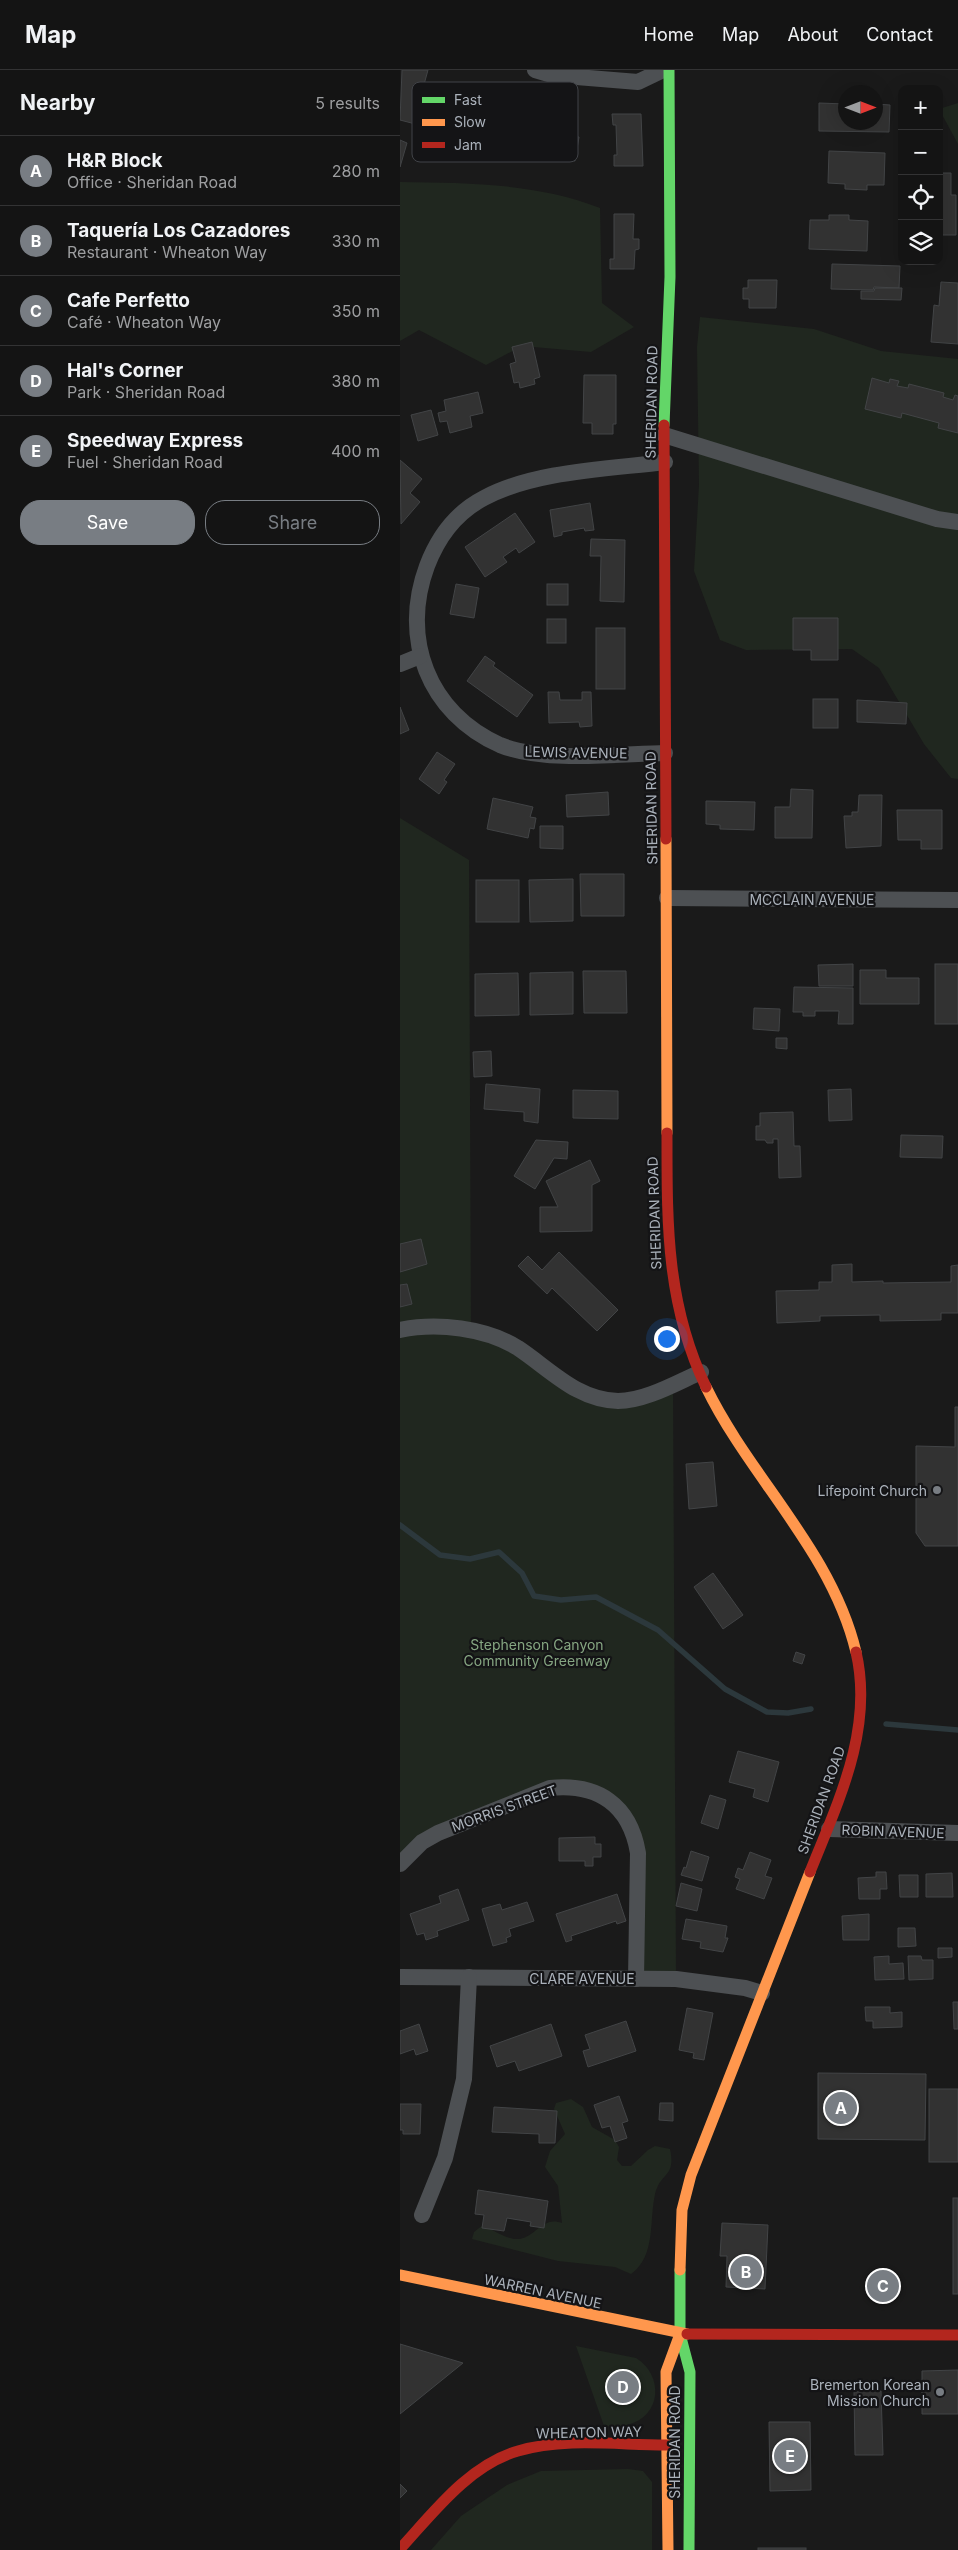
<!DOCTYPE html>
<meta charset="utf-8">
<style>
:root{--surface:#141414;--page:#1d1d1d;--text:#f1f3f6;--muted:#9d9ea0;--line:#333334;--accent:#787d83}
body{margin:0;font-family:Inter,sans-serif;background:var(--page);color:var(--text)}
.controls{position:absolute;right:15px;top:15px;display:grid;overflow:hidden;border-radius:10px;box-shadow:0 5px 20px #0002}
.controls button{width:45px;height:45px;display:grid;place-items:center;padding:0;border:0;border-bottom:1px solid var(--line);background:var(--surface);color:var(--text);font:25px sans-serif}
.compass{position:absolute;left:438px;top:15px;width:45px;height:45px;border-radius:50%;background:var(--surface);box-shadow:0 5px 20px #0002;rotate:90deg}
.you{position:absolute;left:266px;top:1268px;width:18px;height:18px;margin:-12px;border:4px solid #fff;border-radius:50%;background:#1a73e8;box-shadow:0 0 0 8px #1a73e833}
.badge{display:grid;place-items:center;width:32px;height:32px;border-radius:50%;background:var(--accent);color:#fff;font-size:16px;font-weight:700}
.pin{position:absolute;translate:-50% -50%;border:2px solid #fff;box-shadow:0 1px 5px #0006}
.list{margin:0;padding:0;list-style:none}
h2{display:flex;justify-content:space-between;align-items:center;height:65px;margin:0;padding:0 20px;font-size:21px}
h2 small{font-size:16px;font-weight:400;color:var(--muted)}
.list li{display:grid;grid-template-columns:32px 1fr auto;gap:15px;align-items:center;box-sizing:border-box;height:70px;padding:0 20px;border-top:1px solid var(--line)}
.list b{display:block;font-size:19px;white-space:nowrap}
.list p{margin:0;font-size:16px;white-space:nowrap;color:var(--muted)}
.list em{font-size:16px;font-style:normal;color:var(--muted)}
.actions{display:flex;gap:10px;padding:15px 20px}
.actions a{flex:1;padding:11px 0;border:1px solid var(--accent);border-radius:20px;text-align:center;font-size:18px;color:var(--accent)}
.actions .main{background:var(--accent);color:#fff}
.icon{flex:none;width:28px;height:28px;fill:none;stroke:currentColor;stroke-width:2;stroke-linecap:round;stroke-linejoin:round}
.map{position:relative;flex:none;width:558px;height:2480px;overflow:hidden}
header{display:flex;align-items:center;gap:30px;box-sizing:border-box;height:70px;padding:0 25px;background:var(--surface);border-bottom:1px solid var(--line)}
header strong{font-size:24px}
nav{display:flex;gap:28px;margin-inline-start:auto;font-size:18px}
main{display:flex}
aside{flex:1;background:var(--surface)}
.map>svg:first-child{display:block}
.green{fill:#20271f}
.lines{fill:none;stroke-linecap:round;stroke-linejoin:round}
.stream{stroke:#2c383c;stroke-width:5.5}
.building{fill:#323232;stroke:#424446}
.street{stroke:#4d5053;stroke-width:16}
.fast{stroke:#63d668;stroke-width:11}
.slow{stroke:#ff974d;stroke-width:11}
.jam{stroke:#b3261e;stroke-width:11}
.poi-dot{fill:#787d83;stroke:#141416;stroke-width:2}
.labels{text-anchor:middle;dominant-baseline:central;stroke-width:4.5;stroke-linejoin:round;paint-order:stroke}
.street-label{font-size:14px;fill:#abb2bb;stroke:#141416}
.poi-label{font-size:14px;fill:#abb2bb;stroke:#141416;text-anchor:end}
.park-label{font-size:14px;fill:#86a682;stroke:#141416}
.key{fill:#141416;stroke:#414348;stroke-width:1}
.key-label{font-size:14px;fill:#abb2bb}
</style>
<header>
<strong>Map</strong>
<nav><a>Home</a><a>Map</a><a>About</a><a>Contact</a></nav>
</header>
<main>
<aside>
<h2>Nearby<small>5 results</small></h2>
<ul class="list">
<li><span class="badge">A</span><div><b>H&amp;R Block</b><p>Office · Sheridan Road</p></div><em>280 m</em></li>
<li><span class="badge">B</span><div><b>Taquería Los Cazadores</b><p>Restaurant · Wheaton Way</p></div><em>330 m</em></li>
<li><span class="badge">C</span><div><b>Cafe Perfetto</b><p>Café · Wheaton Way</p></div><em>350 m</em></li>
<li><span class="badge">D</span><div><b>Hal's Corner</b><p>Park · Sheridan Road</p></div><em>380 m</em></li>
<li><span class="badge">E</span><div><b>Speedway Express</b><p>Fuel · Sheridan Road</p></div><em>400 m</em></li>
</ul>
<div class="actions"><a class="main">Save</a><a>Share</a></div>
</aside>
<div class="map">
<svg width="558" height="2480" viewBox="0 0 558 2480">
<rect width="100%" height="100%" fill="#1a1a1a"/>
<g class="green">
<polygon points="558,33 558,74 539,39"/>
<path d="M0,112C68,113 137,113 200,138L202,233L234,257L191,282L122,276L86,295L19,260L0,271Z"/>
<polygon points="300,247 414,259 481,281 558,289 558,709 551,708 524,674 479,598 452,579 346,580 320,570 294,501 299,415 297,277"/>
<polygon points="0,748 69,790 71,1261 95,1266 178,1322 218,1331 273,1314 276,1909 236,1909 238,1783 224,1744 168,1716 0,1787"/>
<path d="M171,2029L183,2037L192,2057L215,2070L219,2077L217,2090L222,2096H231L248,2080L255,2076L270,2079C276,2108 261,2101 255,2124C249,2151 256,2186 231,2204L215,2197L158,2191L72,2169L74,2162L83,2155C93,2160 106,2169 116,2169C135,2170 141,2145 162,2153L158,2116L145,2097L150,2081L165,2064L154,2039L156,2033Z"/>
<path d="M176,2276L236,2288C264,2305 262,2347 227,2355C220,2357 211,2356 204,2356Z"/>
<polygon points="228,2399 243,2401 252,2412 252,2480 31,2480 61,2446 107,2415 141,2401"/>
</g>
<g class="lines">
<g class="stream">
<polyline points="0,1455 40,1485 70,1489 99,1482 122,1503 134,1526 161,1530 196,1527 258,1560 325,1619 367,1642 388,1643 411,1639"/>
<polyline points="486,1654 558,1660"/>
</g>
</g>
<g class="building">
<polygon points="2,0 28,0 17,40 26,42 23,56 0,50"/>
<polygon points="419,33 446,34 446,52 476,52 476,34 490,35 489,62 419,61"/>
<polygon points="146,35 175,40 173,51 168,50 166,65 179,67 175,91 130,84 132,72 140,73"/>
<polygon points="212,44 241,44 243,96 214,96 214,85 217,85 216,55 213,55"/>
<polygon points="0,70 7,73 0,97"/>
<polygon points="429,81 485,83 484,115 467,115 467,120 445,119 445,114 428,113"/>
<polygon points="539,103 551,103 551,125 556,125 556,165 539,165"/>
<polygon points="214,144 234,144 233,169 239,169 239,179 235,180 234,199 210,199 210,189 214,189"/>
<polygon points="429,145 449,145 449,150 468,151 467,181 409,179 410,150 429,150"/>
<polygon points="432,194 500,196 499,218 474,217 473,220 431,219"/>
<polygon points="348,210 377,210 376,238 349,238 349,229 343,229 343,218 348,218"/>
<polygon points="541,212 558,213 558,274 531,272 534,235 539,236"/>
<polygon points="475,218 502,218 501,230 461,229 461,221 474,221"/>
<polygon points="132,272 140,307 134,309 135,314 120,318 119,312 114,313 110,294 116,292 112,277"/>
<polygon points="184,305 216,305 216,354 213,354 213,364 192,364 192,353 183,353"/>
<polygon points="472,308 489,313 490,309 499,311 497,316 508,318 509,314 544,323 543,327 553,330 555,325 558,326 558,363 538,358 539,353 502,343 501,348 465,339"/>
<polygon points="78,322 83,343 70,346 72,357 50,363 47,351 40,352 38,343 46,341 44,330"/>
<polygon points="31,340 38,365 18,371 11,345"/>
<polygon points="0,390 22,409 10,423 20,432 1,454"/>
<polygon points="190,433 194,460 185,461 184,458 162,462 162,465 154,467 150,440"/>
<polygon points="115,443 135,472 119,483 116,478 103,487 107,492 85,507 65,477"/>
<polygon points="191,469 225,470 224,532 200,531 201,486 190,486"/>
<polygon points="56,514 79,518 74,548 50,544"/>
<rect x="147" y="514" width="21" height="21"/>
<polygon points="393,548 438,548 438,590 411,590 411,580 393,580"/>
<rect x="147" y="549" width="19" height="24"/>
<rect x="196" y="558" width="29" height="61"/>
<polygon points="85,586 95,593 93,596 133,625 117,647 67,611"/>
<polygon points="148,622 159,622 160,630 182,630 182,622 191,622 192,656 180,657 179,652 149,653"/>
<rect x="413" y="629" width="25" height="29"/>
<polygon points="457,630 507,633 506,654 457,652"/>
<polygon points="0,637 9,660 0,664"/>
<polygon points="37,682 55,694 44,710 47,712 39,724 19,709"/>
<polygon points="391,719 413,720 412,768 375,768 375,737 390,737"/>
<polygon points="208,722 209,745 167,747 166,725"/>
<polygon points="459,725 482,725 481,776 446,778 444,746 452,746 452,742 458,742"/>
<polygon points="93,728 133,737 130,747 136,748 134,759 130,758 128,768 87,759"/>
<polygon points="306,731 355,732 354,760 320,759 320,755 306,754"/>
<polygon points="497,740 542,740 542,779 521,779 521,770 498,770"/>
<polygon points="140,756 163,756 163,779 140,778"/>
<polygon points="180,804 224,804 224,846 181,846"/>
<polygon points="173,809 173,851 130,852 129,810"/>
<rect x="76" y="810" width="43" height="42"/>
<polygon points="453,894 453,916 419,916 418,895"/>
<rect x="535" y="894" width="23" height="60"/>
<polygon points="460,900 486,900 486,908 519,908 519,934 460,934"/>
<polygon points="183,901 226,901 227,943 184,943"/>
<polygon points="173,902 173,944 130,945 130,903"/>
<polygon points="118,903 119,945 75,946 75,904"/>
<polygon points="394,917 453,918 453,954 438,954 439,941 415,941 415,946 403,946 403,942 393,942"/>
<polygon points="354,938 380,939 379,961 353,959"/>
<polygon points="376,968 387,968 387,979 376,978"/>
<polygon points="91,981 92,1006 74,1007 73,982"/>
<polygon points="86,1014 140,1019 138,1053 124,1051 124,1042 84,1039"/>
<polygon points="451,1019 452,1050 429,1051 428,1020"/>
<polygon points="173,1020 218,1021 218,1049 173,1048"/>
<polygon points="393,1042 394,1076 400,1076 401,1107 379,1108 378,1069 373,1069 373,1073 367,1073 365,1070 356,1070 356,1056 360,1056 360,1043"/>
<polygon points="501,1065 543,1066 542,1088 500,1087"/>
<polygon points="136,1070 168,1072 167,1089 154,1088 135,1119 114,1106"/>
<polygon points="190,1090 200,1111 192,1115 192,1161 140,1162 140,1137 158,1137 146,1111"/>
<polygon points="21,1169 27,1194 0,1202 0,1174"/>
<polygon points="159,1182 218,1240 197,1261 152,1218 147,1224 118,1196 128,1186 142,1200"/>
<polygon points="452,1194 452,1212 483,1211 483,1213 551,1212 551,1196 558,1195 558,1243 541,1243 541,1250 480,1251 480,1245 420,1246 420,1251 377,1253 376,1221 419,1220 419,1212 432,1212 432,1195"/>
<polygon points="7,1214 12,1234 0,1237 0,1215"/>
<polygon points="555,1337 558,1337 558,1476 525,1476 516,1463 516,1376 555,1377"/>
<polygon points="313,1392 317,1436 289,1439 286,1394"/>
<polygon points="313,1503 343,1545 323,1559 294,1517"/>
<polygon points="396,1582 405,1585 402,1594 393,1591"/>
<polygon points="338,1681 379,1692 368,1732 353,1727 355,1719 329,1712"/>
<polygon points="310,1725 326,1730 318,1759 301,1753"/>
<polygon points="195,1767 195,1774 201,1774 201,1787 193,1787 193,1796 185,1796 185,1791 159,1791 159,1768"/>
<polygon points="291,1781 309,1787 302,1811 281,1805 284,1797 286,1798"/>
<polygon points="350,1782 371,1790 365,1806 372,1808 364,1829 336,1819 340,1809 335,1807 338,1798 343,1800"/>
<polygon points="476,1802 486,1802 487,1819 480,1819 480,1829 459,1829 458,1808 476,1807"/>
<polygon points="552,1803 553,1827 526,1827 526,1804"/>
<polygon points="499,1805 518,1805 518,1827 500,1827"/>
<polygon points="281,1813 302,1819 297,1841 276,1836"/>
<polygon points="58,1819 69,1850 37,1861 38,1866 26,1870 24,1863 17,1865 10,1844 41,1833 39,1826"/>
<polygon points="217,1824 226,1851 217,1854 216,1851 171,1866 172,1870 166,1872 156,1844"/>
<polygon points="127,1832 134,1851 109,1859 111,1866 106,1868 107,1872 93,1876 82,1839 100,1834 102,1840"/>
<polygon points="469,1844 469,1870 443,1870 442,1846"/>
<polygon points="286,1849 327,1856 325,1868 328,1868 323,1882 300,1878 301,1872 282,1869"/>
<polygon points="498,1858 515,1858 516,1876 498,1877"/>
<polygon points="538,1878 552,1878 552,1887 538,1888"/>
<polygon points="489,1886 489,1894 503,1893 504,1909 475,1910 474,1887"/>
<polygon points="508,1886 521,1886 522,1890 533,1890 533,1909 509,1910"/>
<polygon points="553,1932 558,1932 558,1959 554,1959"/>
<polygon points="465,1937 490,1937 490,1943 502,1942 502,1957 473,1958 473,1951 466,1951"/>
<polygon points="287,1938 313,1943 304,1990 293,1988 294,1983 279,1980"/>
<polygon points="226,1951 236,1981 188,1997 183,1981 190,1979 185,1965"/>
<polygon points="19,1954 28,1981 16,1985 14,1979 0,1984 0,1961"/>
<polygon points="151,1954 162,1986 119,2001 115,1991 97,1997 90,1976"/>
<polygon points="418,2003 526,2004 525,2070 418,2069"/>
<rect x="529" y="2019" width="29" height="73"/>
<polygon points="219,2026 228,2051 222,2053 227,2068 215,2072 210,2056 202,2058 194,2035"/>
<polygon points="260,2033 273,2033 273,2051 259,2050"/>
<polygon points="0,2034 21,2034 20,2064 3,2064 3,2060 0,2060"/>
<polygon points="94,2037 157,2041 155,2073 139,2073 139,2064 92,2062"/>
<polygon points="78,2120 148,2131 144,2158 130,2156 131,2152 107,2148 104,2161 82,2158 84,2145 75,2144"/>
<rect x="553" y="2128" width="5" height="96"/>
<polygon points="322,2153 368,2155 365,2219 326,2217 327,2186 320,2186"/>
<polygon points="478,2212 488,2212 487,2221 478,2221"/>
<polygon points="0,2274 63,2293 0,2344"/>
<polygon points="558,2300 558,2344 522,2344 522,2301"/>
<polygon points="481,2321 483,2385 455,2385 454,2322"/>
<polygon points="369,2352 410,2352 411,2420 370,2421"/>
<polygon points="0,2414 7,2421 0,2428"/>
<rect x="358" y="2478" width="48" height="2"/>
</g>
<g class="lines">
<g class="street">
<polyline points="135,0 152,5 238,12 263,0"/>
<polyline points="264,365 537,449 558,452"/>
<path d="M265,392C209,399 134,401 84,428C57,442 38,467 27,496C0,568 28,643 100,675C144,693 218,684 265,683"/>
<polyline points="0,594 20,586"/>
<polyline points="267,828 558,830"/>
<path d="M0,1260C37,1252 86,1258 118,1278C151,1300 177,1330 218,1331C245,1331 276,1313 301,1302"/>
<polyline points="429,1759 558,1763"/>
<path d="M0,1794L22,1772L38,1763L150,1718C198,1713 230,1735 238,1783L236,1909"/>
<polyline points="0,1907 276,1909 345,1918 362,1923"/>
<polyline points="22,2145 45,2088 64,2009 69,1907"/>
</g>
<g class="fast">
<polyline points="264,355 270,207 269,0"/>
<polyline points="280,2200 280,2264 290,2302 289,2480"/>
</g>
<g class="slow">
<polyline points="266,769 267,1063"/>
<path d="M306,1317C350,1408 432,1481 456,1582"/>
<polyline points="280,2200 282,2140 291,2105 410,1802"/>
<polyline points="0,2205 287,2264"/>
<polyline points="268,2480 266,2302 280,2264"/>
</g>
<g class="jam">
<polyline points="264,355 266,769"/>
<path d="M267,1063C267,1153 266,1234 306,1317"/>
<path d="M410,1802C438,1732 474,1659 456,1582"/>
<polyline points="287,2264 558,2265"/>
<path d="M0,2479C33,2443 69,2395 118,2381C165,2367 218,2375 266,2375"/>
</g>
</g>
<g class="poi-dot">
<circle cx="537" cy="1420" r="5"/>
<circle cx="540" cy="2322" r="5"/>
</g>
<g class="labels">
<g class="street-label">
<text transform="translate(251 332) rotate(-89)">SHERIDAN ROAD</text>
<text transform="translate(176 682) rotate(1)">LEWIS AVENUE</text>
<text transform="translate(251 738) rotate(-91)">SHERIDAN ROAD</text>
<text x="412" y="829">MCCLAIN AVENUE</text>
<text transform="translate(254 1143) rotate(-92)">SHERIDAN ROAD</text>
<text transform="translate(421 1730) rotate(-70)">SHERIDAN ROAD</text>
<text transform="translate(104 1738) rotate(-20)">MORRIS STREET</text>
<text transform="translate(493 1761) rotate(2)">ROBIN AVENUE</text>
<text x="182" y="1908">CLARE AVENUE</text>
<text transform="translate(143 2221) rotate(12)">WARREN AVENUE</text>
<text transform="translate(189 2362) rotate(-1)">WHEATON WAY</text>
<text transform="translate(274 2372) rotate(-90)">SHERIDAN ROAD</text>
</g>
<g class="poi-label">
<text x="527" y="1420">Lifepoint Church</text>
<text x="530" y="2314">Bremerton Korean<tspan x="530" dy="16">Mission Church</tspan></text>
</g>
<g class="park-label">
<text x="137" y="1574">Stephenson Canyon<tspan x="137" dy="16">Community Greenway</tspan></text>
</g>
</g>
<rect x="12" y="12" width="166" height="80" rx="8" class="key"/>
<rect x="22" y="27" width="23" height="6" fill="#63d668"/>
<rect x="22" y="49" width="23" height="7" fill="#ff974d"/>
<rect x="22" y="72" width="23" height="6" fill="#b3261e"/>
<g class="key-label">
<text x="54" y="35">Fast</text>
<text x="54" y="57">Slow</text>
<text x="54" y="80">Jam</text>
</g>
</svg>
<div class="controls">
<button>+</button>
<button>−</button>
<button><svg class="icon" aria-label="locate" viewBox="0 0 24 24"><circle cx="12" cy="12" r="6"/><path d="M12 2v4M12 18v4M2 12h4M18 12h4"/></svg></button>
<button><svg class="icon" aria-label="layers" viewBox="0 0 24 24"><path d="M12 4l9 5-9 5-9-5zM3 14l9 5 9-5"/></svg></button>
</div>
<svg class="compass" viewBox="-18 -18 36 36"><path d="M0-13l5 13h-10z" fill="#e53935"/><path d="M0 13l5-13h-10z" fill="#9d9ea0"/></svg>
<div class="you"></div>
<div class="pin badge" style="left:441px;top:2038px">A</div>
<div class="pin badge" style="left:346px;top:2202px">B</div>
<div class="pin badge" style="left:483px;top:2216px">C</div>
<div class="pin badge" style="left:223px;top:2317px">D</div>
<div class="pin badge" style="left:390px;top:2386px">E</div>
</div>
</main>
